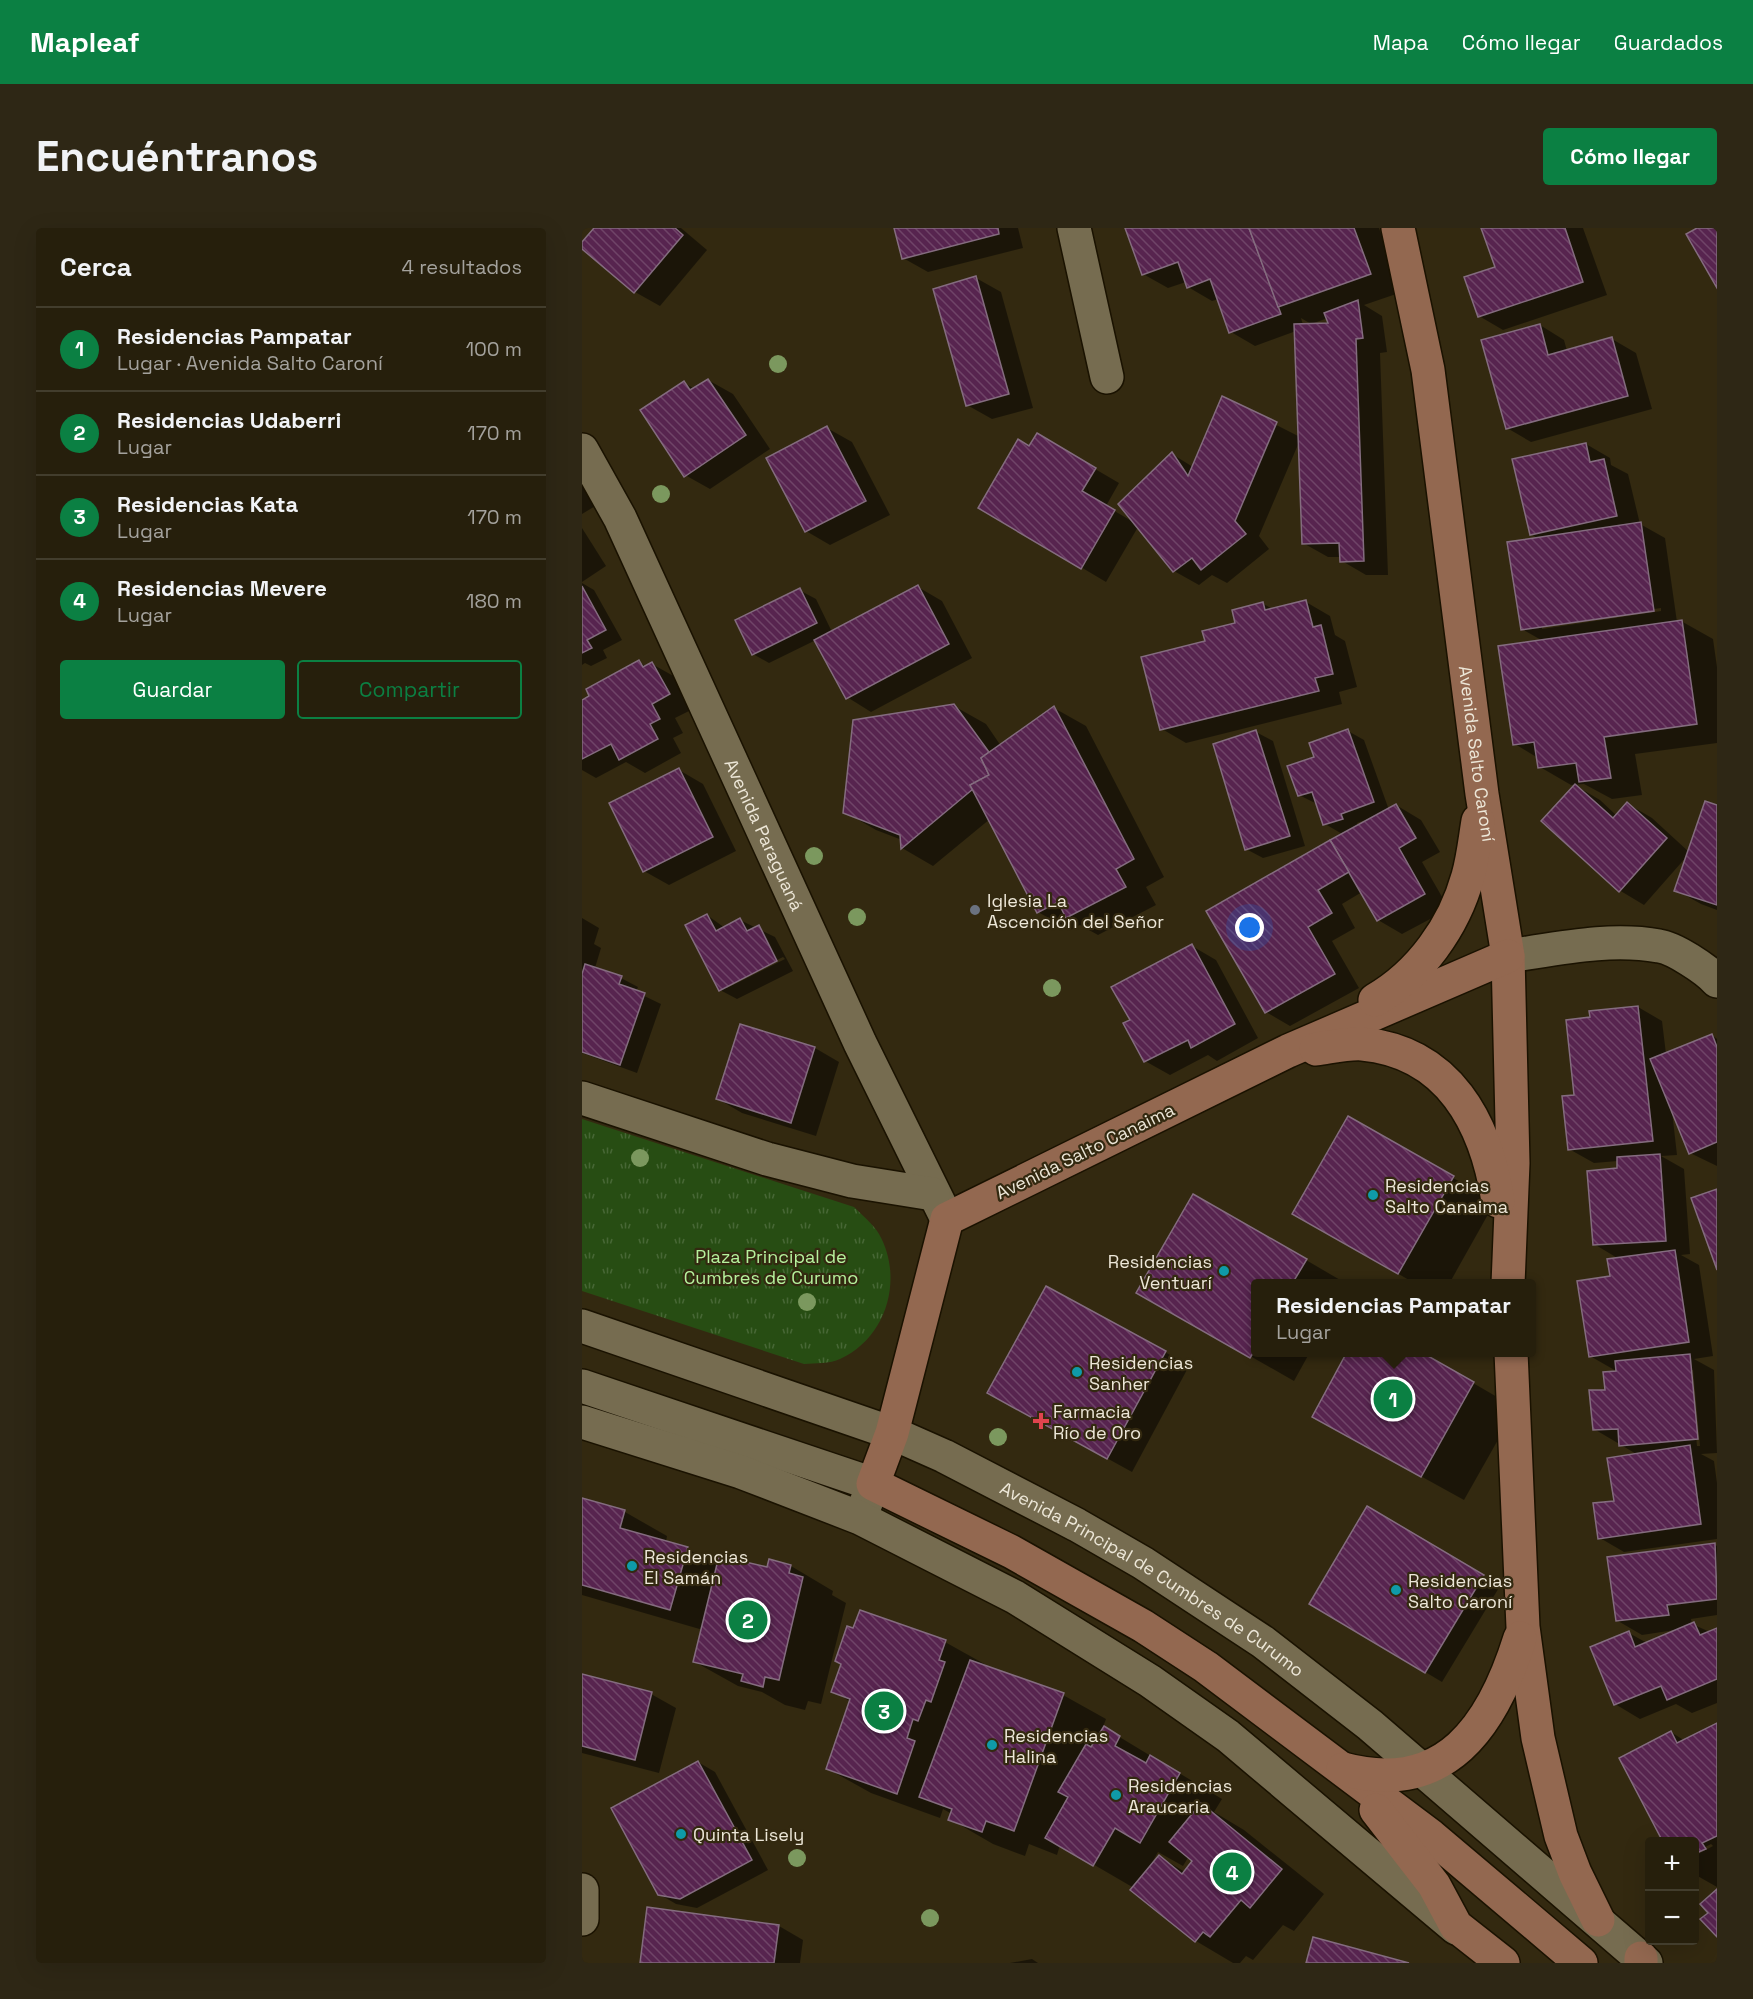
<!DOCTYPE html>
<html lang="es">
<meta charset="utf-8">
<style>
:root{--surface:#261f0c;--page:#2e2715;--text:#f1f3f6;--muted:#a4a29d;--line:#423d2d;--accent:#0b8043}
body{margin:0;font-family:"Space Grotesk",sans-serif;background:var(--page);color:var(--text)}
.controls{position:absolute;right:18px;bottom:18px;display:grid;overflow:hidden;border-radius:6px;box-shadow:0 6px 24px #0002}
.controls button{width:54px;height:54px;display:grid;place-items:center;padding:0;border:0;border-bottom:2px solid var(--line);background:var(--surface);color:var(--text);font:30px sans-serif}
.you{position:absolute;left:668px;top:700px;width:21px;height:21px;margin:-15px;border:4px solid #fff;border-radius:50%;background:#1a73e8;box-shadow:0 0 0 9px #1a73e833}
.badge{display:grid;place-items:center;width:39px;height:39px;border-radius:50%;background:var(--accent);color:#fff;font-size:20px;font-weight:700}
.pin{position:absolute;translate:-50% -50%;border:3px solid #fff;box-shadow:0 2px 6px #0006}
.popup{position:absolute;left:669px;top:1051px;width:285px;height:78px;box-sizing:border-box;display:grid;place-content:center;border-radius:6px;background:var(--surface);filter:drop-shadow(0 2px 4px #0005);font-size:20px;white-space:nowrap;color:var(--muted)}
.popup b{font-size:22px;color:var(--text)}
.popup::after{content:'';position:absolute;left:50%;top:100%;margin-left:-12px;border:12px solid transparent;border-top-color:var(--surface)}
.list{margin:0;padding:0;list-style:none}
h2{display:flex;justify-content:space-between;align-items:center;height:78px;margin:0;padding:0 24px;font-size:26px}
h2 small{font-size:20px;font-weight:400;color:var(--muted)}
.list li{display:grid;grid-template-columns:39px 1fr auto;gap:18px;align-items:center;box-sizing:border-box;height:84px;padding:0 24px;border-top:2px solid var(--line)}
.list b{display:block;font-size:22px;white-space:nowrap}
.list p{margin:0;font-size:20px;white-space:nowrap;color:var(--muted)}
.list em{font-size:20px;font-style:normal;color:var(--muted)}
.actions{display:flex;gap:12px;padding:18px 24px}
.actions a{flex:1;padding:14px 0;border:2px solid var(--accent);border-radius:6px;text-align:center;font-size:21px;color:var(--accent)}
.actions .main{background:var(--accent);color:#fff}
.map{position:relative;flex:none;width:1135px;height:1735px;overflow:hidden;border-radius:6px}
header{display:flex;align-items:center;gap:36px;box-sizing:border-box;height:84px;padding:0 30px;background:var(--accent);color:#fff}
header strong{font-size:28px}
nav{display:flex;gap:33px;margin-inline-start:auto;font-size:21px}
.intro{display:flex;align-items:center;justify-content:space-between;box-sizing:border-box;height:144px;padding:0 36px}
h1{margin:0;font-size:42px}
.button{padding:15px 27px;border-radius:6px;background:var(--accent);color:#fff;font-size:21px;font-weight:700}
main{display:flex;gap:36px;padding:0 36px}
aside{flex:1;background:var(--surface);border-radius:6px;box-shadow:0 6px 24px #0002}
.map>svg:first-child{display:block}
.grass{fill:url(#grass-tufts)}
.shadow{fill:#0007;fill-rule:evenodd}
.building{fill:url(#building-back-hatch);stroke:#846c7f;stroke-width:1.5}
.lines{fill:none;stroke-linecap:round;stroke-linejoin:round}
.minor-casing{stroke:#1a1200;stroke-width:36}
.secondary-casing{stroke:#1a1200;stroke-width:36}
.minor{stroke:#766c50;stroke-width:33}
.secondary{stroke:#936850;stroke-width:33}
.tree{fill:#7b985e}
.worship-dot{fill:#6b7280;stroke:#332910;stroke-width:2}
.culture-dot{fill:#0f9aa8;stroke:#332910;stroke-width:2}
.health-dot{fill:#e0444e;stroke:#332910;stroke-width:2}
.labels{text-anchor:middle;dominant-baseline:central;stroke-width:4.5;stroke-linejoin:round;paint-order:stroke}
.street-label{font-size:18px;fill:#ede7d8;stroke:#332910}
.poi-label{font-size:18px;fill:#ede7d8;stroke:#332910;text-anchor:start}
.park-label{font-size:18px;fill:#b6f29d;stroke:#332910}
</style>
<header>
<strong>Mapleaf</strong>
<nav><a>Mapa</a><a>Cómo llegar</a><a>Guardados</a></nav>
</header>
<div class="intro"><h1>Encuéntranos</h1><a class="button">Cómo llegar</a></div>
<main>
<aside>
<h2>Cerca<small>4 resultados</small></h2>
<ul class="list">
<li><span class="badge">1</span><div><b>Residencias Pampatar</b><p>Lugar · Avenida Salto Caroní</p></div><em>100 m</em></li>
<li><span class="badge">2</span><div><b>Residencias Udaberri</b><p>Lugar</p></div><em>170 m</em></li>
<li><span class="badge">3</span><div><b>Residencias Kata</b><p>Lugar</p></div><em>170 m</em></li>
<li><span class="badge">4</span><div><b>Residencias Mevere</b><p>Lugar</p></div><em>180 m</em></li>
</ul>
<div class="actions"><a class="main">Guardar</a><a>Compartir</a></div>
</aside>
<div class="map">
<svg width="1135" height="1735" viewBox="0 0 1135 1735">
<defs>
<pattern id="grass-tufts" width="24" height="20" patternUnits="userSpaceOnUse" patternTransform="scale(1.5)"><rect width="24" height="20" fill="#274d13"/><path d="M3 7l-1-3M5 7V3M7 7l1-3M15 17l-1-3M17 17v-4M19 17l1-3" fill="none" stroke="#476735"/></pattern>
<pattern id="building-back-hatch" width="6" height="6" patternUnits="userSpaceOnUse" patternTransform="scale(1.5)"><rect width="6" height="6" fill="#57244f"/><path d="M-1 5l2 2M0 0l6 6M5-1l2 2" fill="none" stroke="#6f4468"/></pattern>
</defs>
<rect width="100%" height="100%" fill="#332910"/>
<path class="grass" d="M0,891L272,979C280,987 291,996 297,1006C322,1050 305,1110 258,1131C248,1136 233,1135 222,1136L0,1063Z"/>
<g class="shadow">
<polygon points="13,0 99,0 125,22 78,78 53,64 0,19"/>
<polygon points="313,0 436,0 441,20 346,44 321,30"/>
<path d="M544,0H797L820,64L782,77L800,88L805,124L798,125L806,347H784L760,333V329H746L721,315L718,212L677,308L687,321L645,355L630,347L617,357L592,343L556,299L524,354L398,279L455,207L537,255L524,278L553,295L590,226L611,239L641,170L718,209L714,103L673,118L649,104L637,71L630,73L606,59L604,54L586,60L561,46ZM719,90L729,96L746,90L748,97H721Z"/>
<polygon points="901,0 1001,0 1025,67 921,102 897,88 915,40"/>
<polygon points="394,50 419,64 451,180 410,191 385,177"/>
<polygon points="958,97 982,112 985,123 1030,111 1054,125 1070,181 949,214 925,200"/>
<polygon points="126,152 151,166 188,221 128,261 103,247 102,155 113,161"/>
<polygon points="245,200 270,214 308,287 248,317 224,303"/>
<path d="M1004,216L1028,230L1029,237L1046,246L1058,296L1083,310L1095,394L1099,393L1131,411L1135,439V515L1053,526L1060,567L1030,571L1002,556L989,557L958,539L956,530L933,516L961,413L940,401L957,311L949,306ZM1079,380V383L960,401V398Z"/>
<polygon points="0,254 15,277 0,286"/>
<polygon points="0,300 24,338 0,354"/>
<polygon points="0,355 12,362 40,412 21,422 25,430 9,438 3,435 0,437"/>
<polygon points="336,359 360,373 390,430 289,484 265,469 234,412 187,435 171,426 217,362 234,371 250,404"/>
<polygon points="724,374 748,388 753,407 763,413 775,459 757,464 760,476 604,515 580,501 625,415 655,396 680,375 692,382"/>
<polygon points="57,434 65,439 70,436 95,450 111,481 93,490 101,505 91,510 99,525 63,545 44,534 14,550 0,542 0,473"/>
<polygon points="372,478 404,496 419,518 472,480 504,498 582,649 564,659 574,677 516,707 498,697 488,702 456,684 408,591 351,638 320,620 320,612 294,602 263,584"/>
<path d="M766,503L782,512L807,582L814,577L839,592L858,624L840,634L867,681L820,706L796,692L780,664L760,676L773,700L750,713L777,760L708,798L684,784L626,684L762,607L743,596L735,576L717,567L734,530ZM789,590L776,599L775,595Z"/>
<polygon points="674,504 691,513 723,618 681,630 664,621"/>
<polygon points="97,542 121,556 154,623 87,657 62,643"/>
<polygon points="994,558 1018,572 1035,588 1046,576 1070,590 1107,624 1124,575 1135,579 1135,682 1119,676 1094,662 1106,627 1062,677 1037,662"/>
<path d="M125,687L143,700L158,692L193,709L211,743L155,771L138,762ZM201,729L203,731L145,760V757Z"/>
<polygon points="0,690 17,700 12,716 19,720 13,740 39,750 56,759 54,764 79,776 55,845 0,825"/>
<polygon points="610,718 634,732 676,810 635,833 626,827 588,847 563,833 543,796 550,793"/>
<path d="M1056,779L1080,793L1084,826L1130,807L1135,811V938L1108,925L1090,883L1095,927L1079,928L1102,941L1108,1026L1099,1027L1117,1037L1131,1128L1112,1131L1132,1142L1135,1225L1119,1226L1132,1233L1135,1255V1311L1042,1324L1018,1310L1056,1227L1012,1201L1025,1163L1036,1144L1008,1128L1037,1031L1012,1016L1037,942L1036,933L1012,935L987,921L994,868L1009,790ZM1108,1142H1111L1118,1218H1115Z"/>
<polygon points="159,798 233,820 257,834 234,908 160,885 136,871"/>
<polygon points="767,890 913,974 867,1056 834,1056 712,986"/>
<polygon points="724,1032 765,1056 673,1056 673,1124 728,1124 712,1153 556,1064"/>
<polygon points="583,1124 607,1138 550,1244 432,1179"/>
<polygon points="891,1155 934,1180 882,1272 775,1213"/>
<polygon points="0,1272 43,1284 85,1308 84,1314 106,1321 136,1338 186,1341 188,1333 209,1338 251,1363 250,1367 264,1375 239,1476 226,1473 223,1482 203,1477 180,1464 156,1458 113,1434 121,1402 0,1367"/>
<polygon points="786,1280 918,1358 860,1454 729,1376"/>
<polygon points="1132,1316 1135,1318 1135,1387 1109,1391 1110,1396 1128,1404 1135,1402 1135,1475 1110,1485 1094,1476 1058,1491 1033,1476 1047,1405 1065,1415 1093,1402 1060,1407 1036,1393"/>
<path d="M363,1414L406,1438L481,1467L524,1491L521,1499L640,1571L632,1584L662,1602L742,1666L712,1703L701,1697L671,1732L664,1728L658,1735H651L614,1713L552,1660L478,1617L475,1627L447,1616L443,1628L411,1616L368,1591L370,1586L361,1581L358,1590L289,1565L246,1541L269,1474L251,1463ZM576,1624L601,1638L607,1628L612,1633L603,1644L578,1629L568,1638Z"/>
<polygon points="0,1447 69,1466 94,1480 77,1545 0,1525"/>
<path d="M1135,1496V1659L1112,1646V1614L1089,1504L1103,1513ZM1129,1616L1131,1618L1116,1626V1623Z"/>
<polygon points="116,1534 133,1544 186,1642 115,1680 94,1676 77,1666"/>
<polygon points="197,1698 221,1712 218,1735 60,1735"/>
<polygon points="450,1731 456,1735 428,1735"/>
</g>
<g class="building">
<polygon points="12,0 93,0 101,7 52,65 0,21 0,14"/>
<polygon points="312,0 416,0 417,6 320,31"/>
<polygon points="543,0 667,0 699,86 647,105 628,51 605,60 596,34 560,47"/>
<polygon points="667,0 772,0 789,46 696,79"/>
<polygon points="899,0 983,0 1001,54 896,89 882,49 913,39"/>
<polygon points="1115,0 1135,0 1135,60 1104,6"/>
<polygon points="394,48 427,166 384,178 351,61"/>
<polygon points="776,72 781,110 774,111 782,333 758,334 757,315 720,316 712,96 746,95 742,85"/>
<polygon points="958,96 966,127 1030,109 1046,168 924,201 899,112"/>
<polygon points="126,151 164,207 102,249 58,182 102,153 108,162"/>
<polygon points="640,168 695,194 653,293 664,306 619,342 610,330 591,344 536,276 590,224 606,248"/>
<polygon points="245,198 284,273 223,304 184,230"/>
<polygon points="455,205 514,240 500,263 533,282 499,341 396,280 436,211 447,218"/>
<polygon points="1004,215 1008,234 1022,231 1035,288 948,307 930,231"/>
<polygon points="1059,294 1072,383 939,402 925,314"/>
<polygon points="336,357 367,416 264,471 232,412"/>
<polygon points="0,358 24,402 5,412 10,420 0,425"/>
<polygon points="218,360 235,395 170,427 153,392"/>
<polygon points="724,372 731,399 739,397 751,446 733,450 737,463 578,502 559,429 623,413 620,403 653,395 650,382 681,374 683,382"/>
<polygon points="1100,392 1115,496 1022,509 1029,550 997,554 994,535 956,540 952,514 931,517 916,418"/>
<polygon points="57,432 61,439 70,434 88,466 70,476 78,491 68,496 76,511 37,532 29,516 0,531 0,472 7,468 4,461"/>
<polygon points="372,476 407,524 399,530 407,547 388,557 391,561 319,621 318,607 261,585 271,492"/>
<polygon points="472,478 552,631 534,641 544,659 484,690 476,674 455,685 388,557 407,547 399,530"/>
<polygon points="766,501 792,574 759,586 761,591 741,597 730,564 716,568 705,538 732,529 727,515"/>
<polygon points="674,502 708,608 663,622 631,516"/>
<polygon points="97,540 131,609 61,644 27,575"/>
<polygon points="993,556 1031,590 1045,574 1085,610 1037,664 959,593"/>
<polygon points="1123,573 1135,577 1135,677 1092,663"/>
<polygon points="814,576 834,610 817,620 843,666 795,693 748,612"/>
<polygon points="748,612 767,644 736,662 750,685 726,699 753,746 683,785 624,683"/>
<polygon points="125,686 134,703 158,690 165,703 177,697 195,733 137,763 103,697"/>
<polygon points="610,716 653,796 609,820 606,812 562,834 541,795 548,792 529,759"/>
<polygon points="3,736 40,748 37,756 63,765 38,837 0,824 0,746"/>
<polygon points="1056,778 1071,913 986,922 980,868 992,867 984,792 1008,789 1007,783"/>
<polygon points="158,796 233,819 209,895 134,871"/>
<polygon points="1130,806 1135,819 1135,914 1107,926 1068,831"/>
<polygon points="766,888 872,948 816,1046 710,986"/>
<polygon points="1078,926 1084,1013 1011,1017 1005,943 1035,940 1035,929"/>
<polygon points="1135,961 1135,1042 1109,970"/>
<polygon points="611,966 725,1031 710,1056 673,1056 673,1122 668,1130 554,1065"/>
<polygon points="1093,1022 1107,1114 1007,1129 995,1053 1028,1048 1025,1031"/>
<polygon points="464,1058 584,1123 525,1231 405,1165"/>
<polygon points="765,1124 839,1124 892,1154 839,1249 730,1189"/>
<polygon points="1108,1126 1116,1211 1037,1218 1036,1201 1011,1202 1007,1162 1023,1162 1021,1144 1034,1143 1033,1133"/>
<polygon points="1108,1217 1119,1296 1016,1311 1011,1275 1032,1273 1025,1230"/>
<polygon points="0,1270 43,1282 38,1300 106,1319 88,1382 0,1357"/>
<polygon points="785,1278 902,1347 843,1445 727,1376"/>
<polygon points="1133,1315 1135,1371 1085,1377 1087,1387 1034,1393 1025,1329"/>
<polygon points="137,1328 185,1339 187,1331 209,1337 207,1345 221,1349 197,1452 183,1449 181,1459 159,1453 161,1446 111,1434"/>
<polygon points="278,1382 364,1412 357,1432 363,1434 349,1474 344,1472 336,1493 331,1491 325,1510 333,1513 315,1566 244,1541 268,1471 249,1464 259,1436 253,1433 265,1398 271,1400"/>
<polygon points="1112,1394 1118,1407 1135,1400 1135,1451 1085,1472 1079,1458 1032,1477 1008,1419 1047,1403 1053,1419"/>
<polygon points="388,1432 482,1465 432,1603 404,1593 400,1604 366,1592 370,1581 337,1569"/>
<polygon points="0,1446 70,1464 53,1532 0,1518"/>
<polygon points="1135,1495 1135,1608 1120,1615 1124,1621 1112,1626 1112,1614 1081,1614 1037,1530 1089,1503 1095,1515"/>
<polygon points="522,1498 538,1508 533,1518 564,1535 568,1527 598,1545 558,1615 533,1600 511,1638 463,1610 486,1569 476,1564 504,1516 509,1519"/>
<polygon points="116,1533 170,1632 98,1671 76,1667 29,1580"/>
<polygon points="619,1575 700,1641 668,1680 659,1672 628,1709 621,1704 613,1714 548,1662 577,1627 600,1646 610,1633 587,1614"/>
<polygon points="1135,1661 1135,1709 1118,1691 1126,1685 1118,1676"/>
<polygon points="65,1679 197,1697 192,1735 58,1735"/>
<polygon points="731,1709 827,1735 724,1735"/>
</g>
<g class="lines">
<g class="minor-casing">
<g id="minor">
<polyline points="492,0 525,149"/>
<path id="s1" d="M0,222L38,290L278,815L365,991"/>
<path d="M926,728C975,721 1027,709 1077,718C1092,720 1124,741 1135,753"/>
<polyline points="0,870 185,931 270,953 351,966"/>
<path id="s2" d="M0,1098L310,1205L362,1228L495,1297L561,1335L681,1414L788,1497L1064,1735"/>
<polyline points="0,1158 291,1256 281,1283"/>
<polyline points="0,1194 159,1244 278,1290 433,1369 568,1453 646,1508 874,1700"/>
<polyline points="0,1662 0,1691"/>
</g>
</g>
<g class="secondary-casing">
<g id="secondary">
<path id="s3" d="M816,0L846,142L900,566L926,728L931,935L926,1056"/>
<polyline points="926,728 706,823 365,991 310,1205 291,1256 430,1324 561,1398 624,1439 849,1608 999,1735"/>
<path d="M793,772C838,746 872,699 886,648C891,631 893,611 896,593"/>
<path d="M734,821C749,819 766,815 780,816C867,824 904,895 916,973"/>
<polyline points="929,1124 941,1399 956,1510 979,1608 993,1645 1016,1692"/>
<path d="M761,1541C864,1569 911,1497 938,1410"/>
<polyline points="794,1582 852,1657 874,1698 921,1735"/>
<polyline points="1059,1730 1059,1735"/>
</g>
</g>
<use href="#minor" class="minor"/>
<use href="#secondary" class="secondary"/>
</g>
<g class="tree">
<circle cx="196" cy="136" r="9"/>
<circle cx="79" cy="266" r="9"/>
<circle cx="232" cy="628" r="9"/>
<circle cx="275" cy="689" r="9"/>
<circle cx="470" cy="760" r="9"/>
<circle cx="58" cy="930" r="9"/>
<circle cx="225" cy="1074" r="9"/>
<circle cx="416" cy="1209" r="9"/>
<circle cx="215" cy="1630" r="9"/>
<circle cx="348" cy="1690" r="9"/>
</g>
<circle class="worship-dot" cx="393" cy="682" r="6"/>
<g class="culture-dot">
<circle cx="791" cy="967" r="6"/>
<circle cx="642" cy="1043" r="6"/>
<circle cx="495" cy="1144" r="6"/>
<circle cx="50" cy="1338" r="6"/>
<circle cx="814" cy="1362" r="6"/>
<circle cx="410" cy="1517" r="6"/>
<circle cx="534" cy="1567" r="6"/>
<circle cx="99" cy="1606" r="6"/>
</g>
<path class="health-dot" d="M456 1184h6v6h6v6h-6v6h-6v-6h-6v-6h6z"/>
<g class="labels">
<g class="street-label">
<text stroke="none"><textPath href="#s3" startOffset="532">Avenida Salto Caroní</textPath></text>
<text stroke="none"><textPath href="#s1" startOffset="426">Avenida Paraguaná</textPath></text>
<text transform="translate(503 923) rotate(-26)">Avenida Salto Canaima</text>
<text stroke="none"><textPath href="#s2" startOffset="627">Avenida Principal de Cumbres de Curumo</textPath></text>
</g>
<g class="poi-label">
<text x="405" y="672">Iglesia La<tspan x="405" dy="21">Ascención del Señor</tspan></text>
<text x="803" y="957">Residencias<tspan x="803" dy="21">Salto Canaima</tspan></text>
<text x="630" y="1033" text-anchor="end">Residencias<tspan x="630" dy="21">Ventuarí</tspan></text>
<text x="507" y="1134">Residencias<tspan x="507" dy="21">Sanher</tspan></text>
<text x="471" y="1183">Farmacia<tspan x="471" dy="21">Río de Oro</tspan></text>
<text x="62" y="1328">Residencias<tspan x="62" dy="21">El Samán</tspan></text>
<text x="826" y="1352">Residencias<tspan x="826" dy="21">Salto Caroní</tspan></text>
<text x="422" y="1507">Residencias<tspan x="422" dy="21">Halina</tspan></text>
<text x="546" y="1557">Residencias<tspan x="546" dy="21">Araucaria</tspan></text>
<text x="111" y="1606">Quinta Lisely</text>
</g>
<g class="park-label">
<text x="189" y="1028">Plaza Principal de<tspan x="189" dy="21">Cumbres de Curumo</tspan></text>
</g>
</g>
</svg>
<div class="controls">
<button>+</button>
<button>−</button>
</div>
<div class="you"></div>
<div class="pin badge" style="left:811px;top:1171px">1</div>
<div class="popup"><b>Residencias Pampatar</b>Lugar</div>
<div class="pin badge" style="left:166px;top:1392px">2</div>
<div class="pin badge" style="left:302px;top:1483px">3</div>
<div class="pin badge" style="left:650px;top:1644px">4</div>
</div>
</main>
